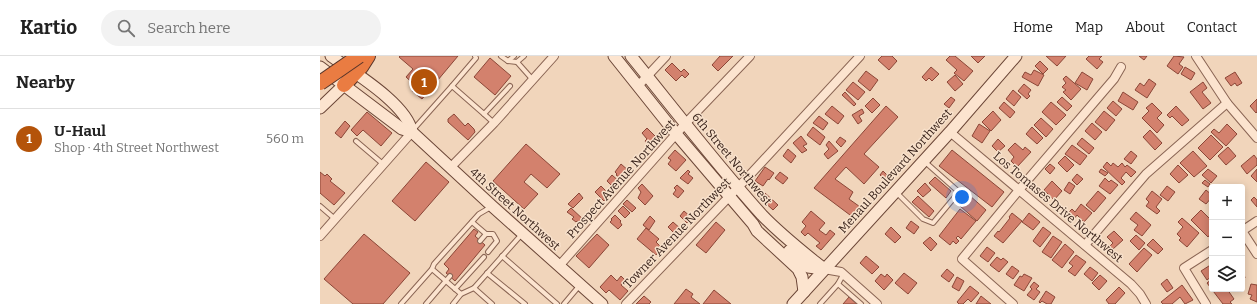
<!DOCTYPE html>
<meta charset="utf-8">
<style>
:root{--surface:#fff;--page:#f2f2f2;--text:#222;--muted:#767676;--line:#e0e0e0;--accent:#b45309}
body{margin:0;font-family:Bitter,serif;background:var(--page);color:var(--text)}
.controls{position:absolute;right:12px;bottom:12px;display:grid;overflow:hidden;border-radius:4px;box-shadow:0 2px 10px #0003}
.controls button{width:36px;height:36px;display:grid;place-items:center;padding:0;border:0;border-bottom:1px solid var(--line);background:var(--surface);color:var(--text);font:20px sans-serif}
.you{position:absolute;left:642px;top:141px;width:14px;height:14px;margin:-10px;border:3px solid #fff;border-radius:50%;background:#1a73e8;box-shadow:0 0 0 6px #1a73e833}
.badge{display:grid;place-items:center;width:26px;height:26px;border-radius:50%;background:var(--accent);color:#fff;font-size:13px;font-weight:700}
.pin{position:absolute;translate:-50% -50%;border:2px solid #fff;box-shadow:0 1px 4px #0006}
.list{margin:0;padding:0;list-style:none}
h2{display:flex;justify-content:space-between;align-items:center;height:52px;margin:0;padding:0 16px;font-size:17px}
h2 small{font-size:13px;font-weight:400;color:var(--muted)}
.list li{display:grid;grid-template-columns:26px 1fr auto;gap:12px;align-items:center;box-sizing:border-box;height:60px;padding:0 16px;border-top:1px solid var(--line)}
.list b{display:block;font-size:15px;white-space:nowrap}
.list p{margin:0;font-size:13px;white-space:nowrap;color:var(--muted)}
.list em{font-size:13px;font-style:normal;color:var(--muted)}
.icon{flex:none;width:22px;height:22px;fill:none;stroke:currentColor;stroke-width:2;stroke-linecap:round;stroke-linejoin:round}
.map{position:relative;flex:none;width:937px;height:248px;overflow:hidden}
header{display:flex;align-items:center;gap:24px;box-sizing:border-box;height:56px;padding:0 20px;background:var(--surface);border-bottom:1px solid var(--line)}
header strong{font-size:19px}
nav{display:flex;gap:22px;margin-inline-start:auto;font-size:14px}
.search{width:280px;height:36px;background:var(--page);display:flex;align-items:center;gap:10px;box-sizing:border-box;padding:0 14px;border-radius:22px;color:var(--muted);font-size:15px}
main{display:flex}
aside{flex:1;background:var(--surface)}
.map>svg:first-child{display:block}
.building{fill:#d3816d;stroke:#8b4637}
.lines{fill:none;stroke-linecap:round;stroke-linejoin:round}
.lane-casing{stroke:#8a6554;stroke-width:6}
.street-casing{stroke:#8a6554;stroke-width:10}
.secondary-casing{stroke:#6b4637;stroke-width:13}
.highway-casing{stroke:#573429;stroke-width:16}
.lane{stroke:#fce4cf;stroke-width:4}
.street{stroke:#fce4cf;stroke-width:8}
.secondary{stroke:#fce4cf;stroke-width:11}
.highway{stroke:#ea7c42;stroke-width:14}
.highway-bridge-casing{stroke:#573429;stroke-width:16;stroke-linecap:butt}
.highway-bridge{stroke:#ea7c42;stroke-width:14}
.labels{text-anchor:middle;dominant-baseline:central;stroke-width:3;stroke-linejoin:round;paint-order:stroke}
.street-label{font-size:12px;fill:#38221a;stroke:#f8e1cb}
</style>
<header>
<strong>Kartio</strong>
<div class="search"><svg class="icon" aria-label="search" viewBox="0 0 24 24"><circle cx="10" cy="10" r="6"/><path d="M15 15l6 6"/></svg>Search here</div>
<nav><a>Home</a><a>Map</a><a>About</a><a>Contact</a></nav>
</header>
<main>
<aside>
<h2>Nearby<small></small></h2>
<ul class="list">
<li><span class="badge">1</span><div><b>U-Haul</b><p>Shop · 4th Street Northwest</p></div><em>560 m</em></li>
</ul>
</aside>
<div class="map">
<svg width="937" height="248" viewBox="0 0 937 248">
<rect width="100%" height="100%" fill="#f1d5bb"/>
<g class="building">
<polygon points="80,0 138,0 102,43 92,35 96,30 86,21 93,13 79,1"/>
<polygon points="400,0 413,0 398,15 392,9"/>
<polygon points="562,0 572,0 577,5 569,14 558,4"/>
<polygon points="630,0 635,0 653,15 644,25 634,17 637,14 626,4"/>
<polygon points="651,0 665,0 658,7"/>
<polygon points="726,0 746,0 737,10"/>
<polygon points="769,0 782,0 779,3 783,6 777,13 766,3"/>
<polygon points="819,0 827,0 824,4"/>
<polygon points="854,0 864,1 859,8 863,11 858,18 847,10"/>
<polygon points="170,2 191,20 175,39 154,21"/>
<polygon points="720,5 728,13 723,18 715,10"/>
<polygon points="352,7 361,16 364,13 369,18 365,22 362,19 356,25 345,14"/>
<polygon points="611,11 619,18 612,25 609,22 606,25 602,21"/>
<polygon points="865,11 875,17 871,24 861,18"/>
<polygon points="714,14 724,19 718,30 702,21 705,16 711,19"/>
<polygon points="546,15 558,24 550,35 538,25"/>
<polygon points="762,16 773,23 767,34 755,27"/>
<polygon points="915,16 922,27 917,30 915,27 911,30 905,22"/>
<polygon points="635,19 643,28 635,35 627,26"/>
<polygon points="746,20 761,33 751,44 743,36 746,34 742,31 746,27 743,23"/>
<polygon points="829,23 836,28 827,42 815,34 820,27 824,30"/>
<polygon points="533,26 545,36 538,44 526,34"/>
<polygon points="883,26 887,32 882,36 891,47 883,53 870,36"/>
<polygon points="704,28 711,34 708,38 710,40 707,43 698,35"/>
<polygon points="693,34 701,41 694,50 686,43"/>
<polygon points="525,36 536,48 534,50 522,39"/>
<polygon points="803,36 818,46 813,54 798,45"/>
<polygon points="631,41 635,44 629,52 624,48"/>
<polygon points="742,41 752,50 747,55 737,46"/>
<polygon points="553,42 560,49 552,57 545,50"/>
<polygon points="937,43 937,56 936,57 930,50"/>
<polygon points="793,45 802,53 796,60 787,52"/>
<polygon points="684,46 695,56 690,62 679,52"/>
<polygon points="731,46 746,59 736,69 722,56"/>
<polygon points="832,47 842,57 837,62 844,69 837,77 822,62 829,55 826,52"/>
<polygon points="512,50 524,60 518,68 505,58"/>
<polygon points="566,50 578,61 544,98 559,111 544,128 526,111 515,123 533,136 529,143 543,153 534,162 494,132"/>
<polygon points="856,50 869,64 862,70 852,60 850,62 847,59"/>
<polygon points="542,53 544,57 539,60 542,65 538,68 532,59"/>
<polygon points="673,55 681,64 671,75 662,66"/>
<polygon points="784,55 795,64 786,75 775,66"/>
<polygon points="47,56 72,77 61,90 43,74 37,80 31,74"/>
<polygon points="134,58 145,70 148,67 154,73 155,76 148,84 128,66 128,63"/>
<polygon points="499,60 508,67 503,74 493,67"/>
<polygon points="721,62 733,73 726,81 714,69"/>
<polygon points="25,65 30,70 21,82 15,77"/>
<polygon points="772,67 782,76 775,84 765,75"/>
<polygon points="659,68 670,75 662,87 652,80"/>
<polygon points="907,68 917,78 906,90 891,76 894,73 899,77"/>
<polygon points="493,71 505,81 500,89 487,79"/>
<polygon points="712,71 723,82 717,88 706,78"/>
<polygon points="327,72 337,82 329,90 325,85 327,83 322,77"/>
<polygon points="830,74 842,87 835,94 823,81"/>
<polygon points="891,79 903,91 890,104 878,92"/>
<polygon points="481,80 487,88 483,90 487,94 482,97 473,87"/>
<polygon points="520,81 526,85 521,91 516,86"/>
<polygon points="762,82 774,92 769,98 757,88"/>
<polygon points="678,83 685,90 678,96 672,90"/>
<polygon points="509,85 518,95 508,103 504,98 509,93 506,89"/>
<polygon points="695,87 703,94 705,91 711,96 697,111 691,105 694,101 688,94"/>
<polygon points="206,88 240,118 227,132 211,118 204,126 218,138 204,153 173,125"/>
<polygon points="752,89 767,100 760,109 745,98"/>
<polygon points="908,91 916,100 906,109 898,100"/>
<polygon points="468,93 476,100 471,107 463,100"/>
<polygon points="355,94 366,104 356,115 348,108 351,104 348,102"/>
<polygon points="632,94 684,136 672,151 619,110"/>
<polygon points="811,95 817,100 811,108 804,103"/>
<polygon points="873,95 887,110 874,121 860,107"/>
<polygon points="934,99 937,103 937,109 927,118 921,110"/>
<polygon points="745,100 754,109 747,116 738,107"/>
<polygon points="106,106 129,126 95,165 72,145"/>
<polygon points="787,106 791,110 793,107 798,111 802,107 805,111 807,109 816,116 811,121 806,116 801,122 805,126 802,129 783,111"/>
<polygon points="301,108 309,115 302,123 296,119 297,118 295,116"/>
<polygon points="730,108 735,112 730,118 725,113"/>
<polygon points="858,109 868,119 859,127 850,118"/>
<polygon points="445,111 454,117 449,124 448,123 443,130 435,125"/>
<polygon points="781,113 788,117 785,120 779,116"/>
<polygon points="888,113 897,120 891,127 882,119"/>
<polygon points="937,113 937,126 931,120"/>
<polygon points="368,114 370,116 368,118 373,122 368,128 360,122"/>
<polygon points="563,115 568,120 565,124 560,119"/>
<polygon points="0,116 5,120 7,118 12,123 10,125 25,137 14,149 0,137"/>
<polygon points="460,116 468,122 463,128 455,122"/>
<polygon points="757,118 763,123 757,129 752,124"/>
<polygon points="292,119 301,127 295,133 287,125"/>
<polygon points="615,121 631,135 626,142 609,127"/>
<polygon points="785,122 789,126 791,124 798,129 790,138 779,130"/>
<polygon points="885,124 890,128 888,131 882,127"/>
<polygon points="732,125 742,135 734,144 724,134"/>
<polygon points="749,126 755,130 750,138 744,134"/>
<polygon points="605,127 611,134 603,141 597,135"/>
<polygon points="322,128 333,140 325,149 318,142 321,136 318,132"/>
<polygon points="357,129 364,135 358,142 353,138 356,134 354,132"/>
<polygon points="281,130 290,139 284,145 275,136"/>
<polygon points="847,130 855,136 848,145 840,139"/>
<polygon points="886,134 892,139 892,141 886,148 879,143"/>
<polygon points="778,135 786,142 774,156 766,149"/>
<polygon points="832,135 842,143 836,151 840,155 837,158 826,150 829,146 826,143"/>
<polygon points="259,137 263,142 253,152 248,148"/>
<polygon points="445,137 458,149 453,154 440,142"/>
<polygon points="649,139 666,154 657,165 640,150"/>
<polygon points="598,140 614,155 609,161 592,146"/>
<polygon points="934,141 937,144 937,151 931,144"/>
<polygon points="307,144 316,152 312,156 303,148"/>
<polygon points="761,148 772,157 764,166 757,159 754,163 747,158 752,153 755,156"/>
<polygon points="303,150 310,157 305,162 298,155"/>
<polygon points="251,152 265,165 262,168 257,165 256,166 252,163 254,161 247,156"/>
<polygon points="640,153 656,165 641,183 638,180 636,182 639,185 636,188 633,185 630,189 619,180"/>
<polygon points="881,154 892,165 892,176 888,181 871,164"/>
<polygon points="364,155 372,162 367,167 360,160"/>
<polygon points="491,155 505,167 499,174 506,179 510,174 515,178 501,194 496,190 500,187 488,177 485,180 481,176 486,170 482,166"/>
<polygon points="816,156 831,169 822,180 814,174 818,169 810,163"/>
<polygon points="692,157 702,165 683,187 674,180 678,175 679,176 690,162 689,161"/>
<polygon points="709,157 720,166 713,174 702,166"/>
<polygon points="295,159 301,165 300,166 302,169 298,173 290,166 292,164 291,163"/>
<polygon points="330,160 335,165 329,174 323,169"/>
<polygon points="862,162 879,177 867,191 859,184 861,182 857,178 863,171 858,166"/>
<polygon points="591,165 599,171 594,178 586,172"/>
<polygon points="353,166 362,174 357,180 348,171"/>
<polygon points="396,166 405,174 386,197 376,189"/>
<polygon points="571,171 581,181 575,187 565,178"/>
<polygon points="723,171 731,177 720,191 713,185"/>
<polygon points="326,172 339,183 336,186 342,192 336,199 317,183"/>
<polygon points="154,173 158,176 155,180 165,189 135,225 126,217 129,213 124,208"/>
<polygon points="794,175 803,184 793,193 790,190 793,187 787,181"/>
<polygon points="44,178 90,217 63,248 33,248 4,223"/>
<polygon points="277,178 289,189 269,212 256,200"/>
<polygon points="816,179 825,187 819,194 810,185"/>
<polygon points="733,180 742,186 731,202 722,196"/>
<polygon points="610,181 617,188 611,195 603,187"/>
<polygon points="833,183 843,193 838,198 827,189"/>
<polygon points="745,188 754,196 742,212 732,204"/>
<polygon points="667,191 675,197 668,206 660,200"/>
<polygon points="824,192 832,199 817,216 809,208"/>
<polygon points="756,199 766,206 755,220 748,215 753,210 749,207"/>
<polygon points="546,200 559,211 552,218 540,207"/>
<polygon points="677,201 681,204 683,202 688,206 679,216 670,209"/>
<polygon points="892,208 892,220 887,224 881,215"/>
<polygon points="692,210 699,215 693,223 686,218"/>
<polygon points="922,210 925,222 922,223"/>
<polygon points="770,211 778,217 772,225 764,218"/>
<polygon points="627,213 634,219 629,226 621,220"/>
<polygon points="584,217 597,227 588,238 575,227"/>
<polygon points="561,218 565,221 567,218 573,224 564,234 555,225"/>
<polygon points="704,218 712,222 704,235 694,229 700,220 702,221"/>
<polygon points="291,219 297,225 301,220 305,224 301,229 308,235 300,244 289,234 286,237 280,231"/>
<polygon points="780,219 787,225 779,234 772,227"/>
<polygon points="637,221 644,225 639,235 632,231"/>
<polygon points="847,223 853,232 847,236 841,228"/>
<polygon points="892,223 892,233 907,233 914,243 910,246 912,248 903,248 887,227"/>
<polygon points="714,226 719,230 716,233 720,236 714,244 707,239 712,233 710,231"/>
<polygon points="931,228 937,229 937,246 930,243 932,239 928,238"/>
<polygon points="862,229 873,244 865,248 860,241 852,248 843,248 841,246"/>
<polygon points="650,230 659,237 651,246 648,243 643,248 639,248 637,246"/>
<polygon points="799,231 805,237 795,248 789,248 786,244"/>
<polygon points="366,233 373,238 371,241 380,248 354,248"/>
<polygon points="394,234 411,248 383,248"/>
<polygon points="726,235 735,241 731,248 727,248 722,245 720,247 719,246"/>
<polygon points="324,240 331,246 329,248 316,248"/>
<polygon points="661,240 671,248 656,248"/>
<polygon points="529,241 537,248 523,248"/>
</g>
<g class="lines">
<g class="lane-casing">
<g id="lane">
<polyline points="181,0 188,5 197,6"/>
<polyline points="204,0 197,6 213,24"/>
<polyline points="188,5 194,0"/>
<polyline points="132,30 156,2 155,0"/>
<polyline points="164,58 174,67"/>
<polyline points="92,75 132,30 164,58 190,30"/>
<polyline points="36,85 63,108"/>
<polyline points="577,137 603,163 613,167 639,136 604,105"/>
<polyline points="0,150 15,163"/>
<polyline points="152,166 166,178"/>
<polyline points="160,185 166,178 173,178 177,185 168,196"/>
<polyline points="182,200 237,248"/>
<polyline points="167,217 205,248"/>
<polyline points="518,228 541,248"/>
<polyline points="154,232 172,248"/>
<polyline points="135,233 164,201"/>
<polyline points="141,238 112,213 114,208 159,158 171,151"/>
<polyline points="81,248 112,213"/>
<polyline points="106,248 130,220"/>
<polyline points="133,248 141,238 154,232 202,178"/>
<polyline points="244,248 260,229"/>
<polyline points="500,248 518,228 523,219"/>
</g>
</g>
<g class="street-casing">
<g id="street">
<polyline points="876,0 907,47 937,82"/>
<polyline points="318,30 346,0"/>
<polyline points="630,76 811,228 820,238 826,248"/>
<polyline points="130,112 174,67 234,0"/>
<polyline points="922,175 937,198"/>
<polyline points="922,175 937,165"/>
<polyline points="0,180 92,76"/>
<polyline points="765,189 826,118 907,47"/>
<polyline points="239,210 365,68 430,0"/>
<polyline points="504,213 521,216 557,248"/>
<polyline points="306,248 427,122 540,0"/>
<polyline points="693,248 642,203 699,134 794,23 801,11"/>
<polyline points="886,248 864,212 892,194"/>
</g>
</g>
<g class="secondary-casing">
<g id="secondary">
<path d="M11,0C33,16 87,48 92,76"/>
<polyline points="294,0 357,79 433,168 437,175 478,213 482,221 484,236"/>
<path d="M311,0C354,53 396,108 442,159C461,179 483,196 504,213"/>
<polyline points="0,11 82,73 92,76 172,150 282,248"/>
<polyline points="0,52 24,29"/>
<polyline points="469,195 488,211 503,213"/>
<polyline points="473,248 630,76 696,0"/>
</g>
</g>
<g class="highway-casing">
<polyline id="highway" points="24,29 41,11 48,0"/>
</g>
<use href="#lane" class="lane"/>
<use href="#street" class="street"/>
<use href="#secondary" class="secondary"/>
<use href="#highway" class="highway"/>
<g class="highway-bridge-casing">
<polyline id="highway-bridge" points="0,27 39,0"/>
</g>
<use href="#highway-bridge" class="highway-bridge"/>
</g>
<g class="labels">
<g class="street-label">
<text transform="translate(412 103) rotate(50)">6th Street Northwest</text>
<text transform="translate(575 115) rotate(-48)">Menaul Boulevard Northwest</text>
<text transform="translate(301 123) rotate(-48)">Prospect Avenue Northwest</text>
<text transform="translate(738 151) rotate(40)">Los Tomases Drive Northwest</text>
<text transform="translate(195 153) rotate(42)">4th Street Northwest</text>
<text transform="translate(357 177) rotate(-46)">Towner Avenue Northwest</text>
</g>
</g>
</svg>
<div class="controls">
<button>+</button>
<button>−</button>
<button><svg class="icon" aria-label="layers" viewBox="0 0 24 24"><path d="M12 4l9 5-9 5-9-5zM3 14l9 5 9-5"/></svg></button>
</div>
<div class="you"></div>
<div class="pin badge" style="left:104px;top:26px">1</div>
</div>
</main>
